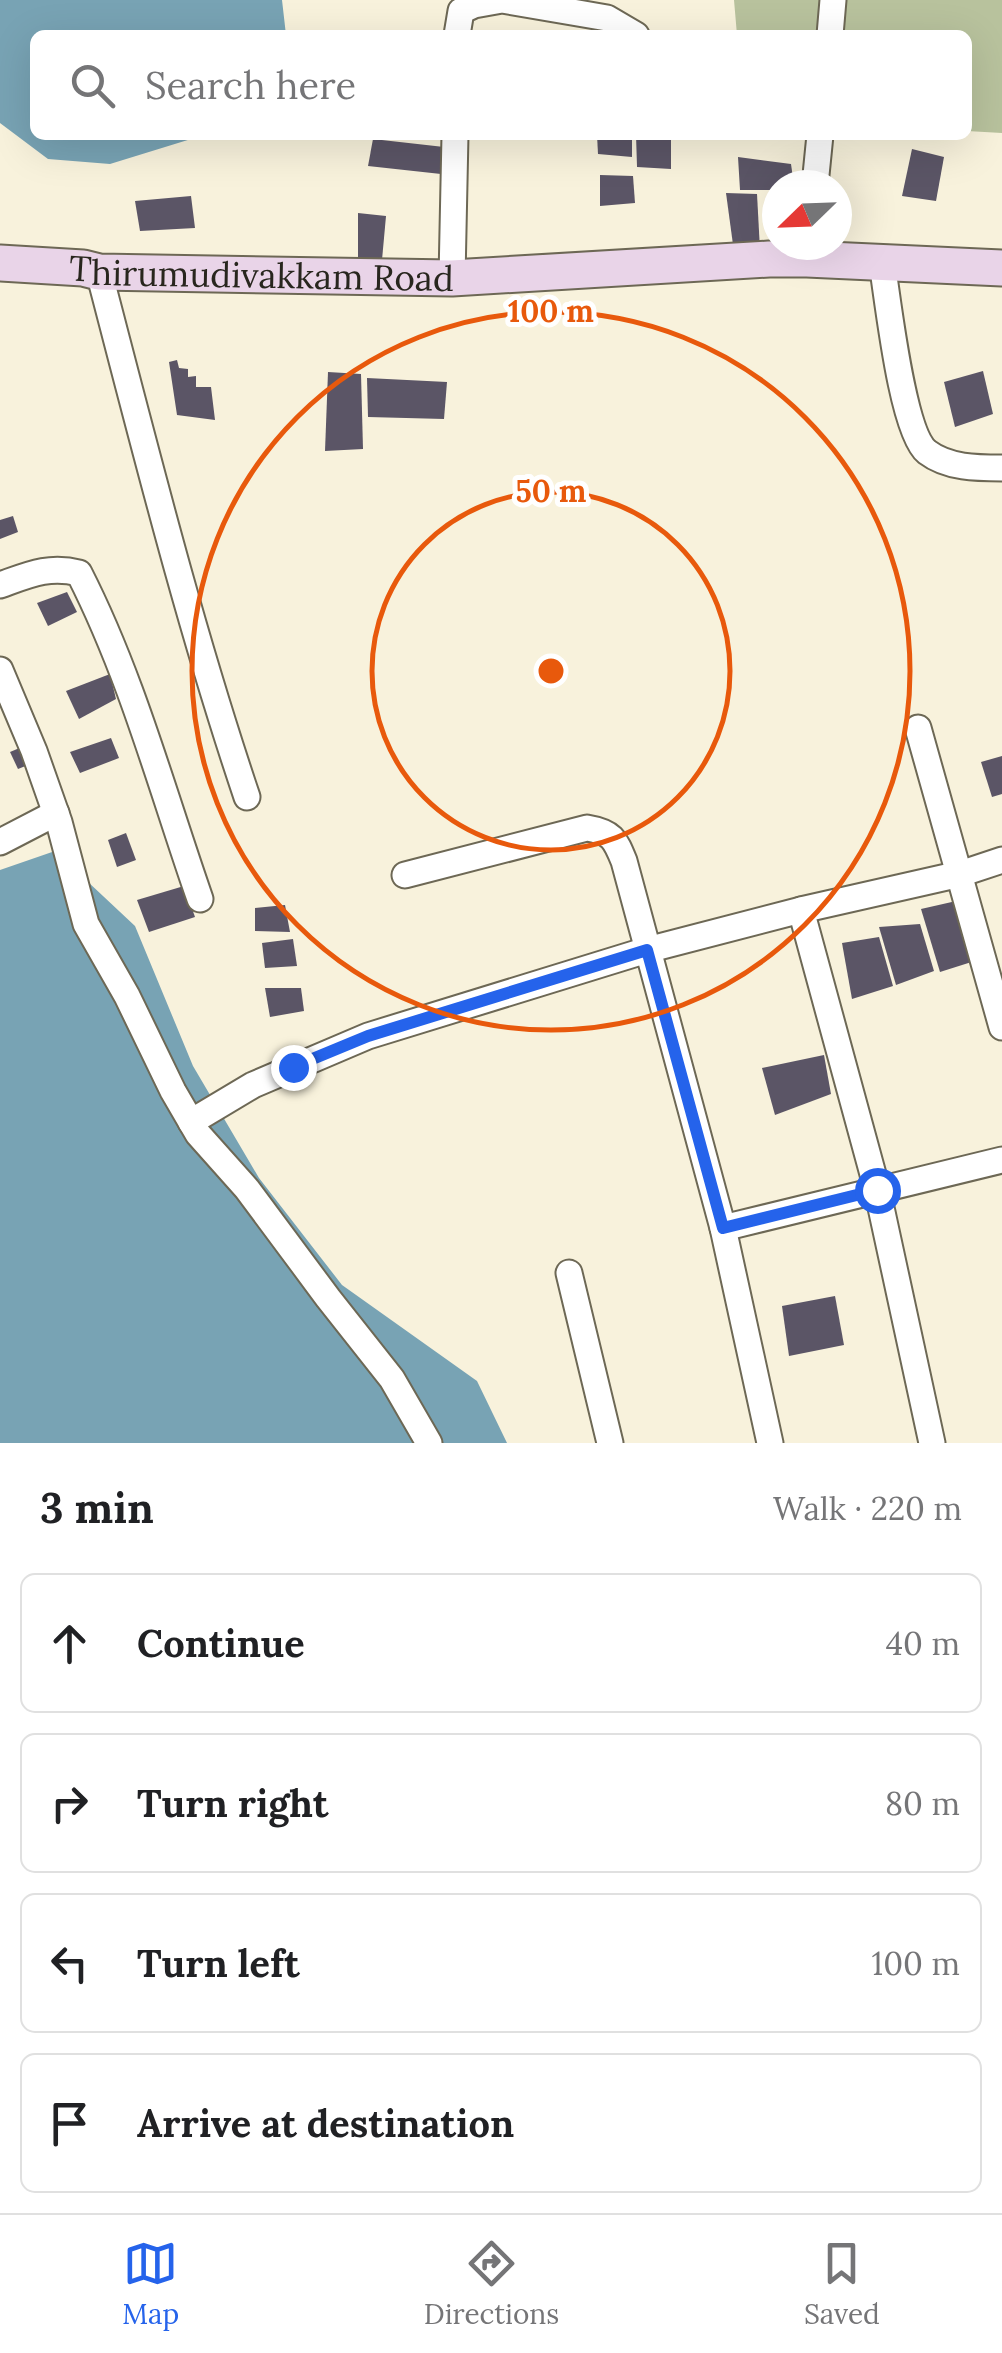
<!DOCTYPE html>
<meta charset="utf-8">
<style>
:root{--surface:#fff;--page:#f2f2f2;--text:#202124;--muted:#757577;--line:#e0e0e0;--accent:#2563eb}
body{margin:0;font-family:Lora,serif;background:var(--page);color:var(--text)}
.compass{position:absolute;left:762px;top:170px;width:90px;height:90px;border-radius:50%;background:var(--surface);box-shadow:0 10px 40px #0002;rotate:247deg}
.stop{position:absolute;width:30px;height:30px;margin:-22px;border:8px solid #2563eb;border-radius:50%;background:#fff}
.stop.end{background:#2563eb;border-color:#fff;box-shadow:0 2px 10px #0008}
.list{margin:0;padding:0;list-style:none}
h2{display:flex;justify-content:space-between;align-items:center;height:130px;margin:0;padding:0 40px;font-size:42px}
h2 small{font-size:32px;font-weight:400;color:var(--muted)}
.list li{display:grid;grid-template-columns:65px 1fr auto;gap:30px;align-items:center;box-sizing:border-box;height:140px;margin:0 20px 20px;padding:0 20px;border:2px solid var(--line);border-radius:15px}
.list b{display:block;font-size:38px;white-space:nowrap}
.list em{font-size:32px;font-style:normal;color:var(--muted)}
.icon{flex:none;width:55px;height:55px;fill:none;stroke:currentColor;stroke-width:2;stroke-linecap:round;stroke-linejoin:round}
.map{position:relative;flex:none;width:1002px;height:1443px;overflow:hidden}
.search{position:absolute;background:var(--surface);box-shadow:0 10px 40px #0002;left:30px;right:30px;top:30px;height:110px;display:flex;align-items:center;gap:25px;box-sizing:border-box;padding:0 35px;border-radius:15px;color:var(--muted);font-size:38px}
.sheet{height:770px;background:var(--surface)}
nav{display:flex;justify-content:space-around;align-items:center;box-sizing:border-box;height:140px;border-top:2px solid var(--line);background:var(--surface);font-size:28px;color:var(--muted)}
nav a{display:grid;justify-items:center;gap:5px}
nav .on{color:var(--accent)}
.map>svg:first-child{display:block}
.forest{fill:#b8c29d}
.water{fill:#78a3b4}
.building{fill:#5b5566}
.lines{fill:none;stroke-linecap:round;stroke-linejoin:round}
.street-casing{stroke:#6d6855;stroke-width:29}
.secondary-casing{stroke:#6d6855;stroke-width:39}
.street{stroke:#fff;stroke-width:25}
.secondary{stroke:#e9d4e8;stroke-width:35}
.route{stroke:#2563eb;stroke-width:12}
.ring{fill:none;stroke:#e8590c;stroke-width:5}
.labels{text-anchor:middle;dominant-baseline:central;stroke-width:10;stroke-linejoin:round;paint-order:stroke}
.street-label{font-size:35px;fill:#28261e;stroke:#fff}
.centre{fill:#e8590c;stroke:#fff;stroke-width:5}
.ring-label{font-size:30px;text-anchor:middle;font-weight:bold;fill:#e8590c;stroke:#fff;stroke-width:10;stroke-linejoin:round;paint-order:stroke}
</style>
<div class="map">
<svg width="1002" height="1443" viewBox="0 0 1002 1443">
<rect width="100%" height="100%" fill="#f8f2dc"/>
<polygon class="forest" points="734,0 1002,0 1002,133 967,131 967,35 737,35"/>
<g class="water">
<polygon points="0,0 282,0 286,35 35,35 35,135 204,135 110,164 48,159 0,123"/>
<polygon points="55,851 135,926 193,1066 259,1178 342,1285 477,1381 507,1443 0,1443 0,870"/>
</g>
<g class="building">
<polygon points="597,135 632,135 632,157 598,154"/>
<polygon points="636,135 671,135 671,169 637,167"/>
<polygon points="373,139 444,147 441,174 368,166"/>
<polygon points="912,149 944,157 936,201 902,196"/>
<polygon points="738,157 791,164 794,185 777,185 777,190 740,190"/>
<polygon points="600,175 633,176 635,203 600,206"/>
<polygon points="726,193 757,194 760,250 734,252"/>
<polygon points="191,196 195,228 140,231 135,201"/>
<polygon points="358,213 386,216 382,260 358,259"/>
<polygon points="177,360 179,368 188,369 188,377 196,376 196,387 211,387 215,420 177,415 169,362"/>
<polygon points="983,371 993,414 955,427 944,382"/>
<polygon points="328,372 361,374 363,449 325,451"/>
<polygon points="367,378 447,382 444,419 368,417"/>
<polygon points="13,516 18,532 0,539 0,520"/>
<polygon points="67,592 77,612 48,626 37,603"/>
<polygon points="110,674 116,699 79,719 66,691"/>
<polygon points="111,738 119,758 80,773 70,752"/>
<polygon points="29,744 38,761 18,769 10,752"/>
<polygon points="1002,756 1002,794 992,797 981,762"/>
<polygon points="126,833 136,860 117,867 108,840"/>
<polygon points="184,886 195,917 149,932 137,900"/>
<polygon points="965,899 981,959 940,972 921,909"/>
<polygon points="285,905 290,932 255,931 255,908"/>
<polygon points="920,924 934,971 896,985 879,927"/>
<polygon points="879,937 893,986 852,999 842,943"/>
<polygon points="293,939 297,966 265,968 262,943"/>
<polygon points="265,988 301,988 304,1011 270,1017"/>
<polygon points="824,1055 831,1094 775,1115 762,1068"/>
<polygon points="835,1296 844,1345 789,1356 782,1306"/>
</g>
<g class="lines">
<g class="street-casing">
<g id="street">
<polyline points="457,35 461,11 474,5 502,0 607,18 636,35"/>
<polyline points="830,35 833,0"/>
<polyline points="815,185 820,135"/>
<path d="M882,263C888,300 902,432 927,452C948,468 977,468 1002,468"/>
<path d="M99,272C145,448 189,625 247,797"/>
<polyline points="452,278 455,135"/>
<path d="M0,585C28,575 49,565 79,573C132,677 162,790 200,899"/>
<polyline points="0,670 34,751 59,822 86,924 127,996 173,1091 198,1134 247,1189 328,1298 392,1379 429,1443"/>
<polyline points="918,728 1002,1027"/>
<polyline points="0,842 56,813"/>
<path d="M405,875L587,828C612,832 615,839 624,861L723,1228L770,1443"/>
<polyline points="801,910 877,1189 932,1443"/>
<polyline points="191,1122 253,1085 368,1036 647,950 801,910 960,874 1002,860"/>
<polyline points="723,1228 1002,1160"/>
<polyline points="569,1273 610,1443"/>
</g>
</g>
<g class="secondary-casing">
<g id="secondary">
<path id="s1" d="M0,263L83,268L99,272L452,278L769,259H807L1002,268"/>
</g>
</g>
<use href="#street" class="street"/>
<use href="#secondary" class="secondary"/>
</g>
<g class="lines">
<polyline class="route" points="293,1067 368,1036 647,950 723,1228 877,1190"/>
</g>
<g class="ring">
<circle cx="551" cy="671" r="179"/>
<circle cx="551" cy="671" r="359"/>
</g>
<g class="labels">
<g class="street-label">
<text stroke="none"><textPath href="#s1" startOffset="262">Thirumudivakkam Road</textPath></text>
</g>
</g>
<circle cx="551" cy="671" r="15" class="centre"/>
<g class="ring-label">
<text x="551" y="322">100 m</text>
<text x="551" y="502">50 m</text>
</g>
</svg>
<svg class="compass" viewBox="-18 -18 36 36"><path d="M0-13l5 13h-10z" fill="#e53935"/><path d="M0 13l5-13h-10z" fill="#757577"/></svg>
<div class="stop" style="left:877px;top:1190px"></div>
<div class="stop end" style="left:293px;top:1067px"></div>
<div class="search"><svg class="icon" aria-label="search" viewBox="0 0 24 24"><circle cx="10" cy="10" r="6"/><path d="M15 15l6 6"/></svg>Search here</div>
</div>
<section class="sheet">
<h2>3 min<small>Walk · 220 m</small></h2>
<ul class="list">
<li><svg class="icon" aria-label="ahead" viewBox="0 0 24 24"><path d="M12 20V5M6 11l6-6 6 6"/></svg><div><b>Continue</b></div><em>40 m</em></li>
<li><svg class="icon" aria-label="right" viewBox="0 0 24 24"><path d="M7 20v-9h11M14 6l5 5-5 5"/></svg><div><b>Turn right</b></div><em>80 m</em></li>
<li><svg class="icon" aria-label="left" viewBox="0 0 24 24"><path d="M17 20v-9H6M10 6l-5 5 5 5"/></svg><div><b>Turn left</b></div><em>100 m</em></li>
<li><svg class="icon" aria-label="arrive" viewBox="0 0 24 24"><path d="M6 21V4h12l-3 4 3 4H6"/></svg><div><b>Arrive at destination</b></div></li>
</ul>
</section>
<nav>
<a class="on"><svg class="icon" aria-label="map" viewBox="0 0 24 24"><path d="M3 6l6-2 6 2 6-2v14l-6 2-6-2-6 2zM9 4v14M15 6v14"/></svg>Map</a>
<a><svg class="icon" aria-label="directions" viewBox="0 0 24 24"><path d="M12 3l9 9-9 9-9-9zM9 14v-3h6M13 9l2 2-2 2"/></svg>Directions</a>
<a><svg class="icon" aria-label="saved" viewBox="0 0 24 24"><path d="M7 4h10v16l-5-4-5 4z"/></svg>Saved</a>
</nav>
